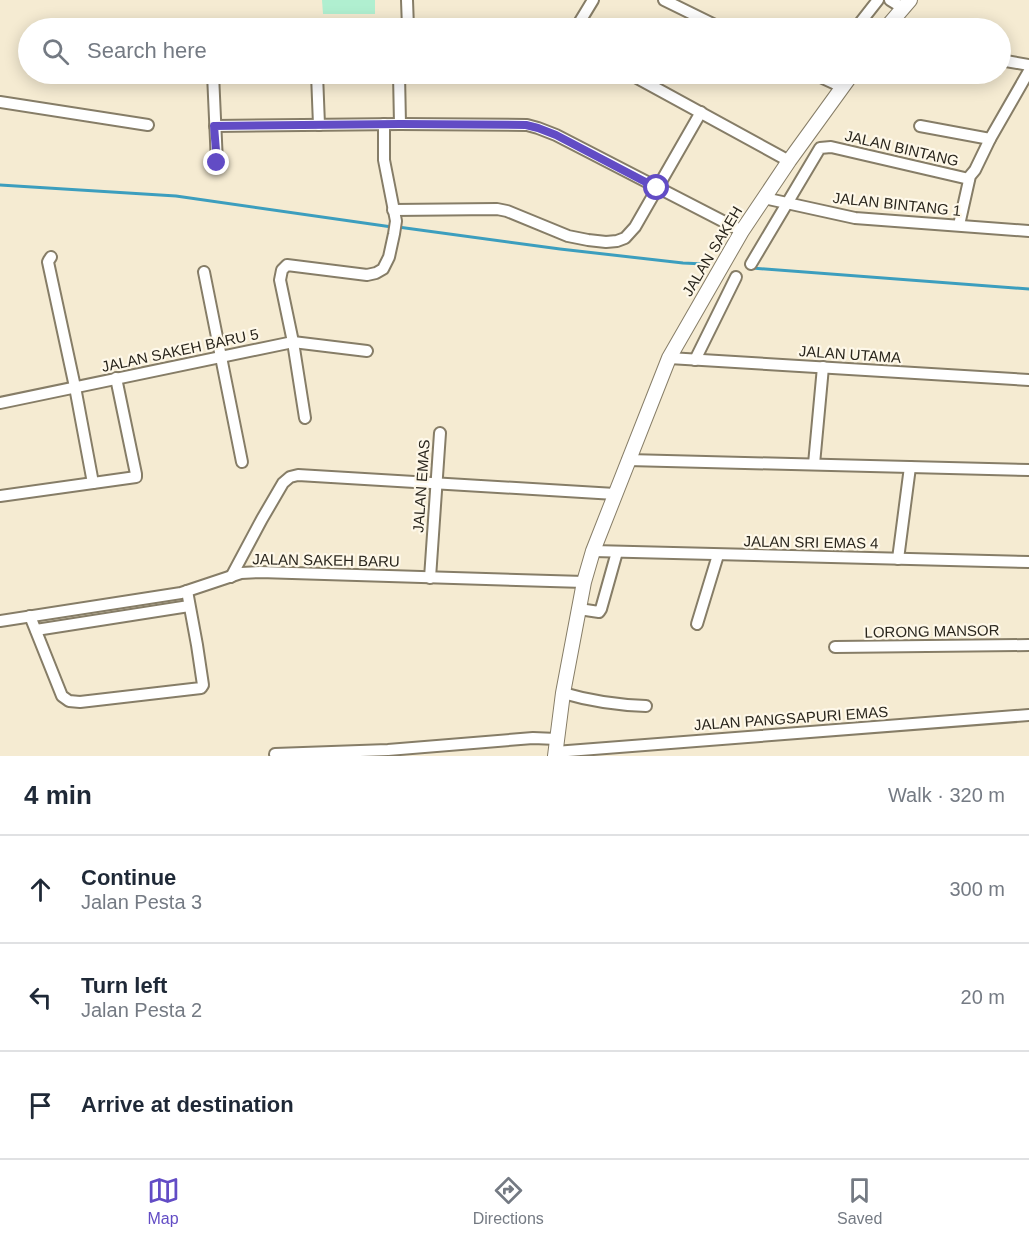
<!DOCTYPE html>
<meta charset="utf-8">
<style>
:root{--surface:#fff;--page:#f6f6f7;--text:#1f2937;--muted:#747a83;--line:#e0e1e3;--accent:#624cc5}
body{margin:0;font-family:Helvetica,sans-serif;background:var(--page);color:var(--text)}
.stop{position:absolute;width:18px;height:18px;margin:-14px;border:4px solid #624cc5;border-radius:50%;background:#fff}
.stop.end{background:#624cc5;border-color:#fff;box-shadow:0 2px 6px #0008}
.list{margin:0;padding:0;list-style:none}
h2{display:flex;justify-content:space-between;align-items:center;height:78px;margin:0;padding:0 24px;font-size:26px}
h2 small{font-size:20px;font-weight:400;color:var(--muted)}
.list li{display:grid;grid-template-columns:39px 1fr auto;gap:18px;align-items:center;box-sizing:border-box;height:108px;padding:0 24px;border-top:2px solid var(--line)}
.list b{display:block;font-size:22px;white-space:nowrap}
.list p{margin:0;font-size:20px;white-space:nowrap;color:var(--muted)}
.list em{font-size:20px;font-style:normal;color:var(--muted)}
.icon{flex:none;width:33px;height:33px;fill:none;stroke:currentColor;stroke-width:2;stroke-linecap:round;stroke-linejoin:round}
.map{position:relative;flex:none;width:1029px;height:756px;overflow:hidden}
.search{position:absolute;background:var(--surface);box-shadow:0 3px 15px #0003;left:18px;right:18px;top:18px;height:66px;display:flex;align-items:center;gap:15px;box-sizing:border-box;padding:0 21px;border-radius:33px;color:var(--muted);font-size:22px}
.sheet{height:402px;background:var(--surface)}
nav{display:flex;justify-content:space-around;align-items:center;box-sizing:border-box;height:84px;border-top:2px solid var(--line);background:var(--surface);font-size:16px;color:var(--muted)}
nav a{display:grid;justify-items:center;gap:3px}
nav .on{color:var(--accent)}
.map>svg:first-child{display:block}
.green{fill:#b0efd0}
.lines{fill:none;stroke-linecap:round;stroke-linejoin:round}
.stream{stroke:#3c9ebe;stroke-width:3}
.minor-casing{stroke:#867d67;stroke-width:14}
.tertiary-casing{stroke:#867d67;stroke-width:16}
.minor{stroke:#fff;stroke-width:10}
.tertiary{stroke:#fff;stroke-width:14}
.route{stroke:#624cc5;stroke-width:8}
.labels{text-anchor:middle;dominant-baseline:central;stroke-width:4.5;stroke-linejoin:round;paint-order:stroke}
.street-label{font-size:15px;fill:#2a261d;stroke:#fef8e9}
</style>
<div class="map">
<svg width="1029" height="756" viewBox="0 0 1029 756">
<rect width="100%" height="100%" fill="#f5ebd2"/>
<polygon class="green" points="322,0 375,0 375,14 323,14"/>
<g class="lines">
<g class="stream">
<polyline points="0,185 176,196 392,227"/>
<polyline points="398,227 560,249 683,263 704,264"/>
<polyline points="752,268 1029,289"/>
</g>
<g class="minor-casing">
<g id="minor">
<polyline points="407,0 408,28"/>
<polyline points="664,0 721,28"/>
<polyline points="890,0 903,8"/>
<polyline points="576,28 593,0"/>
<polyline points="856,28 878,0"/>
<polyline points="1000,60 1029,65"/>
<polyline points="213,74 217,163"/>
<polyline points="317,74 319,125"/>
<polyline points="399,74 400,124"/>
<polyline points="630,74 789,161"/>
<polyline points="814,74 842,87"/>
<polyline points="0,102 148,125"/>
<polyline points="215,126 400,124 527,125 538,128 556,135 742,231"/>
<polyline points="920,126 990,139"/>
<polyline points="764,198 855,218 1029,231"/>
<polyline points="393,210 497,209 507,211 568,236 588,240 606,242 617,241 625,238 635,227 701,112"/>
<polyline points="959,225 970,176 975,170 990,139 1029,71"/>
<polyline points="51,257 49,260 48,262 75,387 93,483"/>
<polyline points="751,264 820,148 831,147 969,179"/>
<polyline points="204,272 242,462"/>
<polyline points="669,358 1029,380"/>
<polyline points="695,360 736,277"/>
<polyline points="0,403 293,342 367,351"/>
<polyline points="305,418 293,342 280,280 282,270 287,265 367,275 376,273 383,269 389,257 394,234 396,221 384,160 384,124"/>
<polyline points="628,460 1029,470"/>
<polyline points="814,464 823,367"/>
<polyline points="0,496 136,477 136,474 116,378"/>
<polyline points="593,551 1029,562"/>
<polyline points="898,559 910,467"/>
<polyline points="231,577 262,519 283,483 290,477 298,475 615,494"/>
<polyline points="430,578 440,433"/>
<polyline points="579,609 599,612 601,609 617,552"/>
<polyline points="30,616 62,696 69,701 80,702 201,688 203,685 197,645 187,591"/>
<polyline points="0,621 181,593 241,573 260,572 584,582"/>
<polyline points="697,624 718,555"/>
<polyline points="36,630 189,606"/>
<polyline points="835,647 1029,645"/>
<path d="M563,693C590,701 618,705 646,706"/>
<polyline points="555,752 1029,715"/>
<polyline points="275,754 388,750 533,738 557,739"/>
</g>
</g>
<g class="tertiary-casing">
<g id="tertiary">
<polyline points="886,28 910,0"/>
<polyline points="555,756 563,693 584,582 593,551 669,358 742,231 789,161 852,74"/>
</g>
</g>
<use href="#minor" class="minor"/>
<use href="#tertiary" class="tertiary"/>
</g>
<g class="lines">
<polyline class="route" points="217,163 214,126 400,124 526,125 538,128 556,135 657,188"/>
</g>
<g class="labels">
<g class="street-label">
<text transform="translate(902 148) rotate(13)">JALAN BINTANG</text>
<text transform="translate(897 204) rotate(6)">JALAN BINTANG 1</text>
<text transform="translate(712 251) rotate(-59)">JALAN SAKEH</text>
<text transform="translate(180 350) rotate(-12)">JALAN SAKEH BARU 5</text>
<text transform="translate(850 354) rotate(4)">JALAN UTAMA</text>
<text transform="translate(421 486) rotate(-86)">JALAN EMAS</text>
<text transform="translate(811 542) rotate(1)">JALAN SRI EMAS 4</text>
<text transform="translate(326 560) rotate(1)">JALAN SAKEH BARU</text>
<text transform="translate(932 631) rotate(-1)">LORONG MANSOR</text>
<text transform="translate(791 718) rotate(-4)">JALAN PANGSAPURI EMAS</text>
</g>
</g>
</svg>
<div class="stop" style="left:657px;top:188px"></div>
<div class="stop end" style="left:217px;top:163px"></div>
<div class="search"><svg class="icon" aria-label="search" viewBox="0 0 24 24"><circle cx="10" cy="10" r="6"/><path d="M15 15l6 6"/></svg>Search here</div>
</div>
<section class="sheet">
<h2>4 min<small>Walk · 320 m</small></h2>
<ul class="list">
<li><svg class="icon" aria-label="ahead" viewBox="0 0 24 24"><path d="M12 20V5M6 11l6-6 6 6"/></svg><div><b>Continue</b><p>Jalan Pesta 3</p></div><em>300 m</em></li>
<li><svg class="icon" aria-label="left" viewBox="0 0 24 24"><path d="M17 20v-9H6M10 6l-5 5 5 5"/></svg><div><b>Turn left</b><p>Jalan Pesta 2</p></div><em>20 m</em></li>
<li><svg class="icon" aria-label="arrive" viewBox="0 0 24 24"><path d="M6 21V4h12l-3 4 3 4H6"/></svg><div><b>Arrive at destination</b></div></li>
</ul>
</section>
<nav>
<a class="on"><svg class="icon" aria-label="map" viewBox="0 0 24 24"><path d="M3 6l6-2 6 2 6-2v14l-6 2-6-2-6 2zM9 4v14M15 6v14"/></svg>Map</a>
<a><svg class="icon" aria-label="directions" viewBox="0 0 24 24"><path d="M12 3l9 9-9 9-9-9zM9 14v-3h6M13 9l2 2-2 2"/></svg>Directions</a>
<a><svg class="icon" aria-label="saved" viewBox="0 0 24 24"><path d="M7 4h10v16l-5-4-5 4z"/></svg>Saved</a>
</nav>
